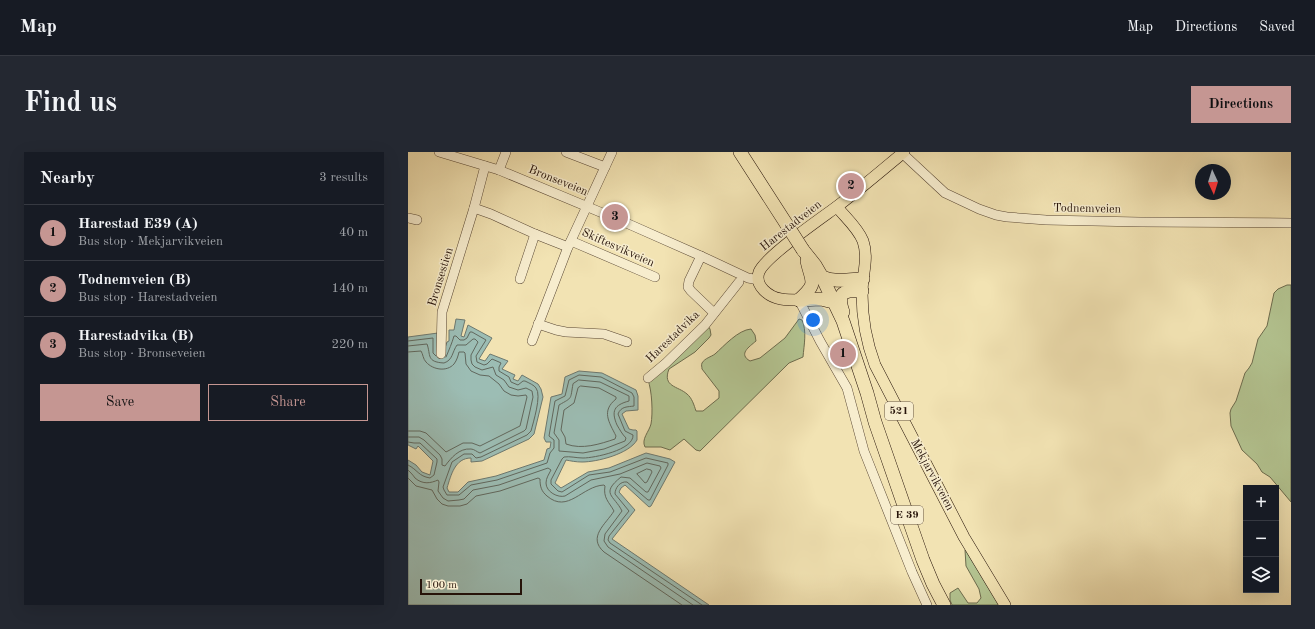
<!DOCTYPE html>
<meta charset="utf-8">
<style>
:root{--surface:#171b24;--page:#242831;--text:#f1f3f6;--muted:#9ea1a6;--line:#363941;--accent:#c59692}
body{margin:0;font-family:"Old Standard TT",serif;background:var(--page);color:var(--text)}
.controls{position:absolute;right:12px;bottom:12px;display:grid;overflow:hidden;border-radius:0px;box-shadow:0 4px 16px #0002}
.controls button{width:36px;height:36px;display:grid;place-items:center;padding:0;border:0;border-bottom:1px solid var(--line);background:var(--surface);color:var(--text);font:20px sans-serif}
.compass{position:absolute;left:787px;top:12px;width:36px;height:36px;border-radius:50%;background:var(--surface);box-shadow:0 4px 16px #0002;rotate:176deg}
.scale{position:absolute;left:12px;bottom:10px;width:102px;box-sizing:border-box;padding-left:4px;border:2px solid #261309;border-top:0;font-size:11px;line-height:14px;white-space:nowrap;color:#261309;-webkit-text-stroke:3px #f7edce;paint-order:stroke}
.you{position:absolute;left:405px;top:168px;width:14px;height:14px;margin:-10px;border:3px solid #fff;border-radius:50%;background:#1a73e8;box-shadow:0 0 0 6px #1a73e833}
.badge{display:grid;place-items:center;width:26px;height:26px;border-radius:50%;background:var(--accent);color:#111;font-size:13px;font-weight:700}
.pin{position:absolute;translate:-50% -50%;border:2px solid #fff;box-shadow:0 1px 4px #0006}
.list{margin:0;padding:0;list-style:none}
h2{display:flex;justify-content:space-between;align-items:center;height:52px;margin:0;padding:0 16px;font-size:17px}
h2 small{font-size:13px;font-weight:400;color:var(--muted)}
.list li{display:grid;grid-template-columns:26px 1fr auto;gap:12px;align-items:center;box-sizing:border-box;height:56px;padding:0 16px;border-top:1px solid var(--line)}
.list b{display:block;font-size:15px;white-space:nowrap}
.list p{margin:0;font-size:13px;white-space:nowrap;color:var(--muted)}
.list em{font-size:13px;font-style:normal;color:var(--muted)}
.actions{display:flex;gap:8px;padding:12px 16px}
.actions a{flex:1;padding:9px 0;border:1px solid var(--accent);border-radius:0px;text-align:center;font-size:14px;color:var(--accent)}
.actions .main{background:var(--accent);color:#111}
.icon{flex:none;width:22px;height:22px;fill:none;stroke:currentColor;stroke-width:2;stroke-linecap:round;stroke-linejoin:round}
.map{position:relative;flex:none;width:883px;height:453px;overflow:hidden;border-radius:0px}
header{display:flex;align-items:center;gap:24px;box-sizing:border-box;height:56px;padding:0 20px;background:var(--surface);border-bottom:1px solid var(--line)}
header strong{font-size:19px}
nav{display:flex;gap:22px;margin-inline-start:auto;font-size:14px}
.intro{display:flex;align-items:center;justify-content:space-between;box-sizing:border-box;height:96px;padding:0 24px}
h1{margin:0;font-size:28px}
.button{padding:10px 18px;border-radius:0px;background:var(--accent);color:#111;font-size:14px;font-weight:700}
main{display:flex;gap:24px;padding:0 24px}
aside{flex:1;background:var(--surface);border-radius:0px;box-shadow:0 4px 16px #0002}
.map>svg:first-child{display:block}
.green{fill:#b4c592;stroke:#6d6c4e}
.water{fill:#9cbdb4;stroke:#6d7970}
.lines{fill:none;stroke-linecap:round;stroke-linejoin:round}
.shore{stroke:#61685e;stroke-width:1}
.minor-casing{stroke:#594734;stroke-width:10}
.major-casing{stroke:#261309;stroke-width:12}
.highway-casing{stroke:#261309;stroke-width:14}
.minor{stroke:#f7edce;stroke-width:9}
.major{stroke:#f2e3b3;stroke-width:11}
.highway{stroke:#f2e3b3;stroke-width:13}
.highway-bridge-casing{stroke:#261309;stroke-width:14;stroke-linecap:butt}
.highway-bridge{stroke:#f2e3b3;stroke-width:13}
.labels{text-anchor:middle;dominant-baseline:central;stroke-width:3;stroke-linejoin:round;paint-order:stroke}
.shield{fill:#f7edce;stroke:#655444;stroke-width:1}
.shield-label{font-size:11px;font-weight:bold;fill:#261309}
.street-label{font-size:12px;fill:#261309;stroke:#f7edce}
</style>
<header>
<strong>Map</strong>
<nav><a>Map</a><a>Directions</a><a>Saved</a></nav>
</header>
<div class="intro"><h1>Find us</h1><a class="button">Directions</a></div>
<main>
<aside>
<h2>Nearby<small>3 results</small></h2>
<ul class="list">
<li><span class="badge">1</span><div><b>Harestad E39 (A)</b><p>Bus stop · Mekjarvikveien</p></div><em>40 m</em></li>
<li><span class="badge">2</span><div><b>Todnemveien (B)</b><p>Bus stop · Harestadveien</p></div><em>140 m</em></li>
<li><span class="badge">3</span><div><b>Harestadvika (B)</b><p>Bus stop · Bronseveien</p></div><em>220 m</em></li>
</ul>
<div class="actions"><a class="main">Save</a><a>Share</a></div>
</aside>
<div class="map">
<svg width="883" height="453" viewBox="0 0 883 453">
<rect width="100%" height="100%" fill="#f2e3b3"/>
<filter id="stains"><feTurbulence type="fractalNoise" baseFrequency=".005" numOctaves="4"/><feColorMatrix values="0 0 0 0 .2 0 0 0 0 .09 0 0 0 0 .02 0 0 0 .5 -.17"/></filter>
<radialGradient id="worn" r=".72"><stop offset=".6" stop-color="#630" stop-opacity="0"/><stop offset="1" stop-color="#630" stop-opacity=".3"/></radialGradient>
<g class="green">
<polygon points="879,133 883,133 883,350 862,325 854,320 849,312 834,298 823,274 822,261 823,257 828,249 837,221 841,216 844,211 850,187 859,174 866,141 870,137"/>
<path d="M391,167L394,168C399,179 396,193 395,205L381,211L292,299L288,298L276,287L262,298L253,295H237C233,287 241,280 243,272C245,261 244,239 240,228L300,174L302,177L303,183L301,186L287,200L261,217C254,235 270,234 279,242C284,246 286,253 288,259H295L311,246V239L294,217C294,214 293,214 294,211C297,206 303,205 307,202C316,194 330,178 343,177L347,183L348,189C341,195 330,202 342,209L352,206L377,186Z"/>
<polygon points="560,396 602,453 544,453 542,448 542,441 550,436 560,451 569,451 573,446 571,437 558,414 557,398"/>
</g>
<path class="water" d="M48,167L57,168L53,184L56,185L60,173L84,186L71,207L77,209L82,202L100,209L94,217L107,223L105,227L110,229L114,223L130,232L133,237L135,245L126,282L121,287L74,309L63,310V306C47,306 43,323 39,336L41,340H50L60,330L88,324L136,308L139,297L142,296L143,290H138L136,286L143,245L154,242L157,225L171,219L194,221L228,238L230,244V258L218,259L214,262L221,277L225,278H228L229,279V288C221,302 189,310 174,310C168,310 163,309 158,308L147,331L153,336L180,320L201,316L238,301L262,307L267,310L243,354L241,355L217,333L213,336L211,340L227,358L204,387L301,453H0V308L8,313L14,320L22,323L25,309L10,294L8,297L0,293V185L30,181L35,202L39,190L41,189V178H46Z"/>
<g class="lines">
<g class="shore">
<polyline points="0,189 25,186 25,201 28,204"/>
<path d="M0,194L19,192C23,203 18,210 36,211C45,208 44,200 49,193H58L65,187H67L70,190L63,203V208L64,212L67,215L74,218L85,215L88,223L96,228L101,235L110,238L118,236L124,239L125,245L118,277L116,279L72,301C69,300 66,297 63,297C51,296 43,306 37,314L34,313V307L32,303L16,288L11,285H0"/>
<path d="M0,200L13,199C15,202 15,207 18,210C25,218 39,220 46,212C49,208 50,204 51,200H56L57,201L58,212L63,219L72,223L81,224L91,232L96,239L103,243L110,244L118,243L119,245L112,274L72,294L64,291H55L38,300L18,281L12,279H0"/>
<path d="M38,205C41,198 44,191 46,184H48L52,188H56L59,186L62,180H64L78,188L68,204L69,210L76,213L79,212L84,207L91,210L93,211L91,215V219L101,225L103,230L110,233L115,229H117C121,231 126,233 128,236C134,243 125,271 123,279L119,283L73,305L68,306L64,302H56L44,310L35,335L36,338L39,343H51L63,333L89,328L139,311L142,301L146,296V288L141,284L147,249L157,244L161,228L171,223L193,225L224,241L226,245V254C220,255 213,254 210,262L217,279L225,283C226,298 186,306 175,306C168,306 162,304 156,305L154,307L143,328V332L150,339L154,340L181,323L202,320L238,306L260,311V313L242,348H240L219,330C212,329 207,336 207,342L221,359L201,384L200,388L202,391L294,453"/>
<path d="M171,228L192,230L221,244V249C206,253 203,259 209,273C212,278 214,282 218,286L217,289L196,297L175,301L151,299V288L146,281L151,253C165,245 162,248 165,232Z"/>
<path d="M173,234L191,236L208,245V247C193,259 201,270 208,284L207,287C192,292 174,298 158,292L157,285L153,278L156,258L166,251L170,236Z"/>
<path d="M0,290L6,291H12L29,307V310L26,323L22,326C10,324 10,318 0,313"/>
<polygon points="239,317 243,318 244,320 239,330 237,331 229,322"/>
<path d="M0,318C3,321 5,323 7,326C15,333 23,331 30,328L31,330L30,339L35,346L40,349L51,348L56,347L65,338L91,333L140,316L143,318C141,322 138,326 138,331C138,340 150,346 157,344L183,328L212,322L239,311L252,314L253,316L240,340H238L222,326L213,325C192,342 206,343 214,359L197,382L196,389L200,395L285,453"/>
<path d="M0,326L8,334L24,338L29,347L34,352L40,354H52L59,352L68,344L92,339L130,326L132,327C132,334 133,339 139,344C160,362 174,334 196,333L197,334C195,346 201,350 206,359C198,372 179,385 196,400L274,453"/>
</g>
<g class="minor-casing">
<g id="minor">
<polyline points="31,0 91,18 216,70 293,104 340,126 351,128"/>
<polyline points="158,0 197,15"/>
<polyline points="494,1 537,41 571,57 588,63 599,65 638,68 732,70 883,71"/>
<polyline points="91,18 98,0"/>
<polyline points="66,56 83,62 127,82 160,95"/>
<polyline points="0,66 9,68"/>
<polyline points="163,89 247,125"/>
<polyline points="293,104 281,129 280,135 283,139 306,161"/>
<polyline points="112,127 127,82"/>
<polyline points="391,148 412,189 439,236 456,299 504,420 519,453"/>
<polyline points="130,172 148,178 158,180 196,182 219,190"/>
<polyline points="124,189 160,95 204,0"/>
<polyline points="33,202 34,160 66,56 77,14"/>
<polyline points="240,226 258,211 297,173 331,130"/>
</g>
</g>
<g class="major-casing">
<g id="major">
<path d="M429,55C437,65 450,76 455,89C461,107 454,123 454,141C454,166 458,189 467,213L556,385L597,453"/>
<path d="M391,148C385,148 379,148 373,147C361,145 346,134 351,120C357,105 412,67 427,56C451,38 473,19 496,0"/>
</g>
</g>
<g class="highway-casing">
<g id="highway">
<polyline points="332,0 379,73"/>
<polyline points="395,98 407,113 414,125 435,169 459,241 467,270 501,368 515,408 525,432 536,453"/>
<path d="M414,125C430,131 439,127 455,127"/>
<path d="M391,148C410,131 404,131 399,109"/>
<polyline points="391,148 413,147 421,149"/>
<path d="M435,160C428,140 436,138 454,139"/>
</g>
</g>
<use href="#minor" class="minor"/>
<use href="#major" class="major"/>
<use href="#highway" class="highway"/>
<g class="highway-bridge-casing">
<polyline id="highway-bridge" points="379,73 395,98"/>
</g>
<use href="#highway-bridge" class="highway-bridge"/>
</g>
<g class="labels">
<g class="shield">
<rect x="477" y="250" width="28" height="18" rx="3"/>
<rect x="483" y="354" width="32" height="18" rx="3"/>
</g>
<g class="shield-label">
<text x="491" y="259">521</text>
<text x="499" y="363">E 39</text>
</g>
<g class="street-label">
<text transform="translate(150 29) rotate(22)">Bronseveien</text>
<text transform="translate(679 57) rotate(1)">Todnemveien</text>
<text transform="translate(383 74) rotate(-38)">Harestadveien</text>
<text transform="translate(210 96) rotate(24)">Skiftesvikveien</text>
<text transform="translate(33 125) rotate(-73)">Bronsestien</text>
<text transform="translate(265 185) rotate(-44)">Harestadvika</text>
<text transform="translate(524 323) rotate(62)">Mekjarvikveien</text>
</g>
</g>
<rect width="100%" height="100%" filter="url(#stains)"/>
<rect width="100%" height="100%" fill="url(#worn)"/>
</svg>
<div class="controls">
<button>+</button>
<button>−</button>
<button><svg class="icon" aria-label="layers" viewBox="0 0 24 24"><path d="M12 4l9 5-9 5-9-5zM3 14l9 5 9-5"/></svg></button>
</div>
<svg class="compass" viewBox="-18 -18 36 36"><path d="M0-13l5 13h-10z" fill="#e53935"/><path d="M0 13l5-13h-10z" fill="#9ea1a6"/></svg>
<div class="scale">100 m</div>
<div class="you"></div>
<div class="pin badge" style="left:435px;top:202px">1</div>
<div class="pin badge" style="left:443px;top:34px">2</div>
<div class="pin badge" style="left:207px;top:65px">3</div>
</div>
</main>
